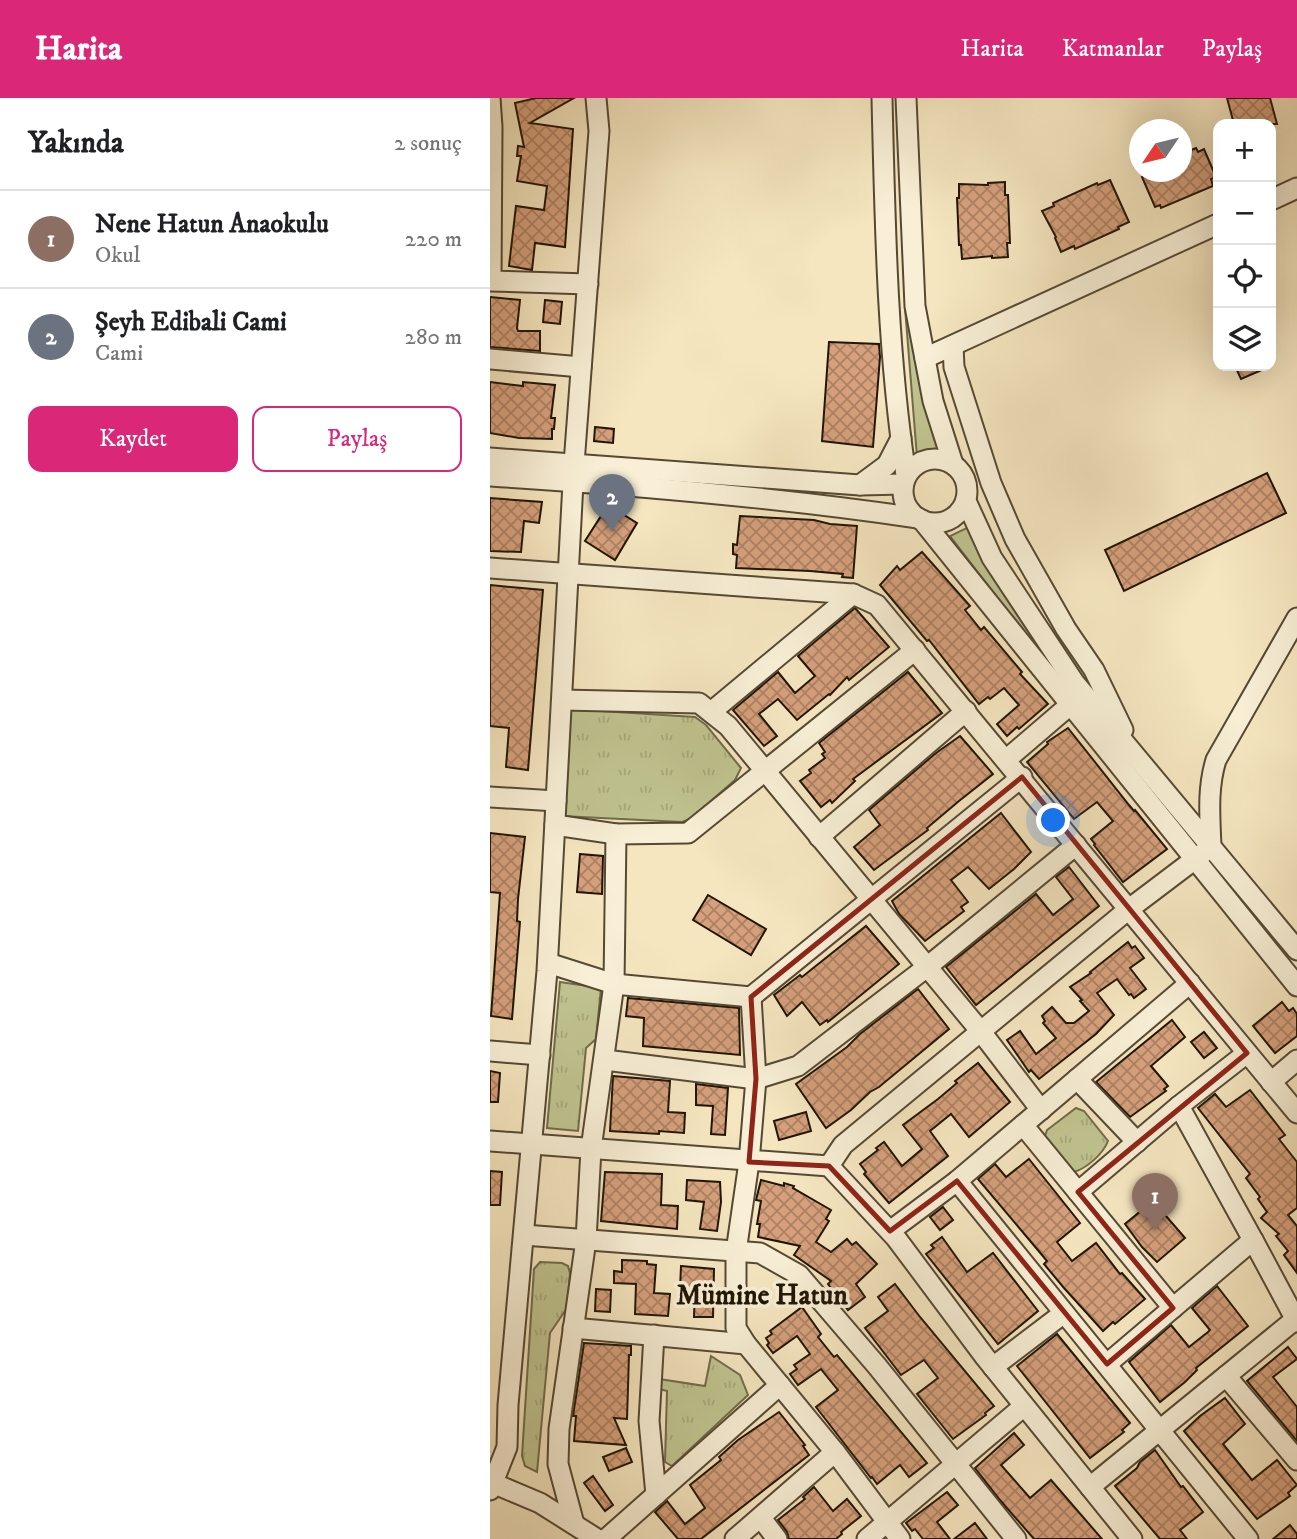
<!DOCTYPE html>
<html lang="tr">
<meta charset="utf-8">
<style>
:root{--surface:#fff;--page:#f2f2f2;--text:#202124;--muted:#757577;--line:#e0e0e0;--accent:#db2777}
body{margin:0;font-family:"IM FELL DW Pica",serif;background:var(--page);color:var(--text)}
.controls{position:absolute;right:21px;top:21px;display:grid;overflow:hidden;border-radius:14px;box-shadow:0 7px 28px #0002}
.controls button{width:63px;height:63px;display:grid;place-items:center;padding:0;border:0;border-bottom:2px solid var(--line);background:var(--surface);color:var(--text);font:35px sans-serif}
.compass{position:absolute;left:639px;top:21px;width:63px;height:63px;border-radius:50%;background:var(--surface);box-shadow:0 7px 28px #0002;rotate:235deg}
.you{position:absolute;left:564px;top:723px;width:24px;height:24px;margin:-18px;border:5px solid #fff;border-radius:50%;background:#1a73e8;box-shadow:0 0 0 10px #1a73e833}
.badge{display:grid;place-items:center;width:46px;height:46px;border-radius:50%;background:var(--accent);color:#fff;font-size:23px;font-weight:700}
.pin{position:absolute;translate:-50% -58px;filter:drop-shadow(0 2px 4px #0008)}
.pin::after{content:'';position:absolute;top:37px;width:24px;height:21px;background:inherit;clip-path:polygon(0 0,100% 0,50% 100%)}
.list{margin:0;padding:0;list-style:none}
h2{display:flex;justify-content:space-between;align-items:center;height:91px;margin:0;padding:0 28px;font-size:30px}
h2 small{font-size:23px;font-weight:400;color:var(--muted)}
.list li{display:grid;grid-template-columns:46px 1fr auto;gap:21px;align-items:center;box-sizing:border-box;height:98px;padding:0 28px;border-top:2px solid var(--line)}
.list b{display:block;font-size:26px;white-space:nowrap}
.list p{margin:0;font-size:23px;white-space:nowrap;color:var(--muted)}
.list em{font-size:23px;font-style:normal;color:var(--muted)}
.actions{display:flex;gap:14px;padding:21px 28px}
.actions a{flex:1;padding:16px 0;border:2px solid var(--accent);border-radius:14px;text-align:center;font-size:24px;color:var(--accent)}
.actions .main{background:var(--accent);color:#fff}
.icon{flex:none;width:38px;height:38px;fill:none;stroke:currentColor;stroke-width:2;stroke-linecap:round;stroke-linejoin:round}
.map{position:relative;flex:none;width:807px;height:1441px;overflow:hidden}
header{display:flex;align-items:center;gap:42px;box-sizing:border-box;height:98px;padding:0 35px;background:var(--accent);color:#fff}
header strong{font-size:33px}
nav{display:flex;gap:38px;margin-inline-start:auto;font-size:24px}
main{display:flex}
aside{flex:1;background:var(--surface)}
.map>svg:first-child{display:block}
.grass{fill:#c0c490;stroke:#706c4b;stroke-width:2}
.park{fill:url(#park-tufts);stroke:#706c4b;stroke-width:2}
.building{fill:url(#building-cross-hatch);stroke:#201506;stroke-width:2}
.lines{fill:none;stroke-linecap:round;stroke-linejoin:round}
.minor-casing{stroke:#554934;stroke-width:23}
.minor{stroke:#f8efd6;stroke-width:19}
.marked{fill:none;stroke:#8f2418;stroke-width:5;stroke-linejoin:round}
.labels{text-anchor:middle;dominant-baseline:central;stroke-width:7;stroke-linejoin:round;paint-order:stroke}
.district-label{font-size:28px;font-weight:bold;fill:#201506;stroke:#f8efd6}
</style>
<header>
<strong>Harita</strong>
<nav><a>Harita</a><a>Katmanlar</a><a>Paylaş</a></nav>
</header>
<main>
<aside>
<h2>Yakında<small>2 sonuç</small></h2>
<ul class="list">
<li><span class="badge" style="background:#8d6e63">1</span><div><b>Nene Hatun Anaokulu</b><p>Okul</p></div><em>220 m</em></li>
<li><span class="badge" style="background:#6b7280">2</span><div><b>Şeyh Edibali Cami</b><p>Cami</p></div><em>280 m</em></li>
</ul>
<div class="actions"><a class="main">Kaydet</a><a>Paylaş</a></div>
</aside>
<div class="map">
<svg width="807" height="1441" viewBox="0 0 807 1441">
<defs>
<pattern id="park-tufts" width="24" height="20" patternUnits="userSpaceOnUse" patternTransform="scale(1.75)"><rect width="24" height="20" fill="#c0c490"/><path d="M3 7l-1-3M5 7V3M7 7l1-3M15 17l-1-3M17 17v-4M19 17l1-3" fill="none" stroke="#a5a87b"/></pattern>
<pattern id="building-cross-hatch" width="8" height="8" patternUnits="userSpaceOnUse" patternTransform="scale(1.75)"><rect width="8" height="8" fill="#d5a07b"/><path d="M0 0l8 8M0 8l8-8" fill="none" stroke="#ac8163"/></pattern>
</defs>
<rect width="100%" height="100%" fill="#f5e6c0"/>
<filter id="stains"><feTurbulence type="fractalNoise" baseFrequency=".00286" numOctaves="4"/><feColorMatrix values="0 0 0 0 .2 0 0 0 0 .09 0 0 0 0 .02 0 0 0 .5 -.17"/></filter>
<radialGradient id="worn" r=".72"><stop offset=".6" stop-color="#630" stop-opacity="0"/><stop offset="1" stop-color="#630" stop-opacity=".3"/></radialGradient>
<g class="grass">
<polygon points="415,210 422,210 451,354 427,359"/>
<polygon points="481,428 554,552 550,555 460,438"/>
</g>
<g class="park">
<polygon points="79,611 205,619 216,627 251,670 245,682 200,721 192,724 71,718"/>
<polygon points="70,884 111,890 106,941 96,950 88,1033 57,1030"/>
<path d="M586,1010L594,1013L618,1043C613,1056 597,1070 584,1074C572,1067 558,1050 555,1038L557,1032Z"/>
<polygon points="50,1164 72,1165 78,1168 80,1175 77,1210 60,1235 47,1374 35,1368 32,1358 44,1171"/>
<polygon points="221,1258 250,1277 258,1297 182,1368 175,1364 177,1293 169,1291 169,1281 215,1288"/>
</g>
<g class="building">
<polygon points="46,0 84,0 40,25 83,31 75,149 45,145 42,172 19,168 26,108 54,112 57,88 27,83 31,58 27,58 28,48 34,49 25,5"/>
<polygon points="737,0 780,0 787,26 744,26"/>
<polygon points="706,50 708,54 714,51 726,79 721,81 723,88 671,110 670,107 665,109 652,79 657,77 655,74 691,74 691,56"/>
<polygon points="620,82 639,124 628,129 629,131 585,151 584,148 571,154 565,140 566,139 552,113 564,108 563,105 607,85 608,87"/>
<polygon points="515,84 515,97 518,97 520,145 517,145 518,159 502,160 502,158 472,161 471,147 469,147 467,100 469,100 469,86 498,87 498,85"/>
<polygon points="0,199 30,202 27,230 28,233 50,233 50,253 0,249"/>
<polygon points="55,202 72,204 70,226 53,224"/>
<polygon points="339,244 389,246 390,259 383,349 332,343"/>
<polygon points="745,268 781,268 751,281"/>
<polygon points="0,284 33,288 33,284 65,287 61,320 65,320 64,331 62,331 62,341 29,340 0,335"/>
<polygon points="105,329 124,331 123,345 104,343"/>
<polygon points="777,375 796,415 634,493 615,452"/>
<polygon points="0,400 52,404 49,425 34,423 31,454 0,453"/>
<polygon points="118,407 147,425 125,462 95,443"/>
<polygon points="250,418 324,422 340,426 367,428 363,480 352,479 353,476 320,473 246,470 247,457 243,456 243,446 247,447"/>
<polygon points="432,454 480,508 475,512 491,532 494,529 532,574 530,576 558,606 529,631 527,629 517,638 507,626 529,607 514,590 500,601 498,599 489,606 439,542 437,543 390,487 407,468 410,472"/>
<polygon points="0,487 53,492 38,672 16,669 19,630 0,628"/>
<polygon points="365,510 399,549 359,582 357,579 340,597 339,596 307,622 288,601 269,616 287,638 274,648 243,612 288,574 305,595 325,578 308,558"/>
<polygon points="418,574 452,615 363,681 365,683 342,705 340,702 331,709 310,683 321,675 319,672 335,660 332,656 335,654 329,645"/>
<polygon points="578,630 639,707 644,713 645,712 677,751 633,784 604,747 605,746 601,741 623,723 607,704 584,721 537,664 558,646 557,644"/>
<polygon points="470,638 503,676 469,703 437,730 438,732 384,772 364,749 390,727 379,712 446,655"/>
<polygon points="511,715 541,754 524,771 499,791 478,769 461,782 478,804 471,809 474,813 435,843 409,816 402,803"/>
<polygon points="0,735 35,739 28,801 27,823 30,824 22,921 1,918 10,795 0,794"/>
<polygon points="90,756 113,758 112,796 87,794"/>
<polygon points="579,769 609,808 486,907 456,869 546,796 563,817 583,801 566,779"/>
<polygon points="218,797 276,831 261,857 203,822"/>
<polygon points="376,828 409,866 338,924 337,922 330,927 312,904 297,918 284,897 310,877 312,879"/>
<polygon points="638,844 642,850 645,848 654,860 640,870 656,891 644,900 641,896 639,897 627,881 607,895 624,917 606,936 549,981 541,972 539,974 517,942 530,933 546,956 566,940 553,925 555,923 552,918 562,909 576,925 584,925 599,913 590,903 592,902 580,889 601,875 600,874"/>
<polygon points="428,891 459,931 389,989 380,994 361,1012 336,1030 306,986 357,949 370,936"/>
<polygon points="138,900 249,910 250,957 153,948 154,920 136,918"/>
<polygon points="792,904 799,913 803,910 807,916 807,938 785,955 763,928"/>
<polygon points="682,922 695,939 661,968 678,988 674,991 676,993 640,1019 606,984"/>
<polygon points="714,934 727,950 714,960 701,944"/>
<polygon points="488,965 520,1004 479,1039 461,1016 440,1033 458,1058 399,1105 374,1076 376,1074 370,1066 388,1052 386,1050 394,1044 412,1068 432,1051 413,1027 448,1001 467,985 465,983"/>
<polygon points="0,973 10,975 8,1004 0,1004"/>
<polygon points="123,978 180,983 178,1014 195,1015 194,1035 169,1033 169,1036 120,1033"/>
<polygon points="206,986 238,990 235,1037 221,1036 223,1008 206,1007"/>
<polygon points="760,992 795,1037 789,1041 807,1064 807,1110 798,1117 807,1128 807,1175 794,1157 798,1153 786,1138 789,1136 771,1120 777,1114 768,1101 770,1099 756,1080 760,1076 708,1010 725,996 736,1009"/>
<polygon points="316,1014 321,1033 289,1042 284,1023"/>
<polygon points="539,1061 590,1125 567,1144 582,1163 606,1145 630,1176 632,1175 655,1201 625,1226 623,1224 613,1233 574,1190 554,1166 557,1163 552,1157 488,1081 505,1066 516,1079"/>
<polygon points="0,1073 12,1074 10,1107 0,1107"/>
<polygon points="115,1074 172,1076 171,1107 188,1108 187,1131 111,1123"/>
<polygon points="197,1082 230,1084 231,1104 227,1133 210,1131 214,1104 196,1102"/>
<polygon points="271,1082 294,1088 294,1085 304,1088 303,1090 341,1112 336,1121 339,1123 326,1144 341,1154 357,1141 362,1147 366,1144 387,1166 366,1186 375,1199 358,1212 338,1186 341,1183 304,1157 310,1148 268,1139 270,1126 267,1126 271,1103 266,1102"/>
<polygon points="663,1103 695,1140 667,1164 652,1149 635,1126"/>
<polygon points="453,1109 463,1122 450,1132 440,1119"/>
<polygon points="452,1139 477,1174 503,1155 548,1213 508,1246 436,1156 444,1150 441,1147"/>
<polygon points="132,1162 157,1163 157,1166 166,1167 164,1195 180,1196 178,1218 145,1216 146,1186 124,1185 124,1173 132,1174"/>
<polygon points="191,1168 224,1171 223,1219 204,1219 205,1191 190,1191"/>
<polygon points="405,1186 430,1219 504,1308 495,1315 496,1317 463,1341 427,1296 448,1280 434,1262 411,1277 375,1230 398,1213 388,1199"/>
<polygon points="727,1188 758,1228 706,1270 707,1272 695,1284 670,1304 639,1264 681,1227 699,1249 718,1234 720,1232 702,1210"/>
<polygon points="106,1191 121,1192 120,1214 105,1213"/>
<polygon points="312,1209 331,1236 328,1239 344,1259 347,1257 437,1365 419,1379 410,1367 387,1386 382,1379 381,1380 326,1309 348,1292 331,1271 308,1287 300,1276 307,1271 304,1267 320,1256 307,1238 283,1255 277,1247 279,1245 276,1240 282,1236 280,1233"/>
<polygon points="567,1236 640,1325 632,1332 634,1334 600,1360 527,1268"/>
<polygon points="94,1245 141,1248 141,1257 139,1257 137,1321 124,1320 136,1347 84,1343 86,1318 83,1318"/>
<polygon points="798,1249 807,1261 783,1279 807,1309 807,1343 757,1283"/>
<polygon points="735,1300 755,1326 733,1346 762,1382 787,1362 807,1387 798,1395 800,1398 767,1421 694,1333 710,1318"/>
<polygon points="289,1314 315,1347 313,1348 319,1357 211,1441 188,1441 165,1414 177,1403 195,1426 215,1410 200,1387 231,1362 229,1359 248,1342"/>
<polygon points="524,1335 534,1347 511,1367 540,1400 561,1382 612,1441 544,1441 510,1402 485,1370"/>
<polygon points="136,1350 142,1364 119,1373 113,1359"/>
<polygon points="665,1352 691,1389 693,1388 713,1414 690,1432 697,1441 670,1441 625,1388 647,1370 650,1364"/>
<polygon points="103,1378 123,1407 115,1413 94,1385"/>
<polygon points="324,1389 343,1413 357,1401 371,1418 351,1434 352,1436 346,1441 299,1441 297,1434 288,1422 315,1401 313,1399"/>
<polygon points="457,1394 468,1407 447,1424 460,1441 433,1441 425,1431 422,1433 416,1425"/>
<polygon points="485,1425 497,1441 464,1441"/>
<polygon points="800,1427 807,1436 807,1441 783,1441"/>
</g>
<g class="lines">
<g class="minor-casing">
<g id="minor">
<polyline points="0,0 2,29 1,183 98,186"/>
<path d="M392,0C395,125 397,253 416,377"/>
<polyline points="416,0 425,208 443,303 463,366"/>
<polyline points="781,102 807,90"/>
<polyline points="463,248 464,269 501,385 525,441 576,531 604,572 633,632"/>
<polyline points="435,260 728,126"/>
<polyline points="0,261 91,269"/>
<polyline points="0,360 370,387 413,386"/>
<circle cx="445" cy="393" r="32"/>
<path d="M0,378C142,387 286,399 428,420"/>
<polyline points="370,387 397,367 411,340"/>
<polyline points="476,403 502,460 584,584 807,852"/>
<polyline points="432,422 807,888"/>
<polyline points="0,470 363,496 387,507 807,1015"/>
<polyline points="72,602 209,605 238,628 492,935 551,1012"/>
<polyline points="221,614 363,496"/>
<polyline points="517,661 580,607"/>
<polyline points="0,699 66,703"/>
<polyline points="65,727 126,736 198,735 425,552"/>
<polyline points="329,739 476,613"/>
<polyline points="58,865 124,886 261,899 532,679"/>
<polyline points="261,899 266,981 259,1064 246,1154 246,1230 256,1246 345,1354 410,1441"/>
<polyline points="0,953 50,957"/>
<polyline points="115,962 266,981 308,968 437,869 586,747"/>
<polyline points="587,981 647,1044"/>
<polyline points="781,984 807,962"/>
<polyline points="533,1027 683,1210"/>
<polyline points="0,1043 339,1068 406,1140 495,1259 642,1441"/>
<path d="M339,1068L353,1047L639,811L721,749C720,720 717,691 726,662L807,520"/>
<polyline points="467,1083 758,1441"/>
<polyline points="588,1094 689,1008"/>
<polyline points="400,1133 467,1083 700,885"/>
<polyline points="34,1137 270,1155 309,1177 387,1268 526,1441"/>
<polyline points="763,1142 807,1224"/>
<polyline points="83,1230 256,1246"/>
<polyline points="164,1237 159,1323 166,1397"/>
<polyline points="617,1266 763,1142 689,1008 757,955"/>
<polyline points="503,1269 574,1215"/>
<polyline points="736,1278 807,1362"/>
<polyline points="0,1384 50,1405 107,1441"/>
<polyline points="600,1389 807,1220"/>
<polyline points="0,1392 17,1349 18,1307 57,873 84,366 109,33 106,0"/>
<polyline points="271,1420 287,1441"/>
<polyline points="84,1426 68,1366 69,1331 96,1142 101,1051 124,886 126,736"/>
<polyline points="116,1441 290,1287"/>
<polyline points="245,1441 345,1354"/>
<polyline points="377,1441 534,1308"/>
</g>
</g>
<use href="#minor" class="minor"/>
</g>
<path class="marked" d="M532,679L757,955L588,1094L683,1210L617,1266L467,1083L400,1133L339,1068L259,1064L266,981L261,899Z"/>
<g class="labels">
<g class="district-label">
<text x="272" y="1197">Mümine Hatun</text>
</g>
</g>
<rect width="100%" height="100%" filter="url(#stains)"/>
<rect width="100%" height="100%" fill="url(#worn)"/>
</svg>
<div class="controls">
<button>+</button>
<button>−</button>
<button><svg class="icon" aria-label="locate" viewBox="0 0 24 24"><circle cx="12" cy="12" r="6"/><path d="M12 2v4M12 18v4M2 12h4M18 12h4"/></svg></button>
<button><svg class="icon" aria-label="layers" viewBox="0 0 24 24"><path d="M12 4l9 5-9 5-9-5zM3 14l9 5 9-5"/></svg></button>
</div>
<svg class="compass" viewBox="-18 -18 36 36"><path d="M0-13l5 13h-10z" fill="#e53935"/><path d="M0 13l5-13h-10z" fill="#757577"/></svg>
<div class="you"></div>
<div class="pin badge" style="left:665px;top:1133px;background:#8d6e63">1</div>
<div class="pin badge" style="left:122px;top:434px;background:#6b7280">2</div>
</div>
</main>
